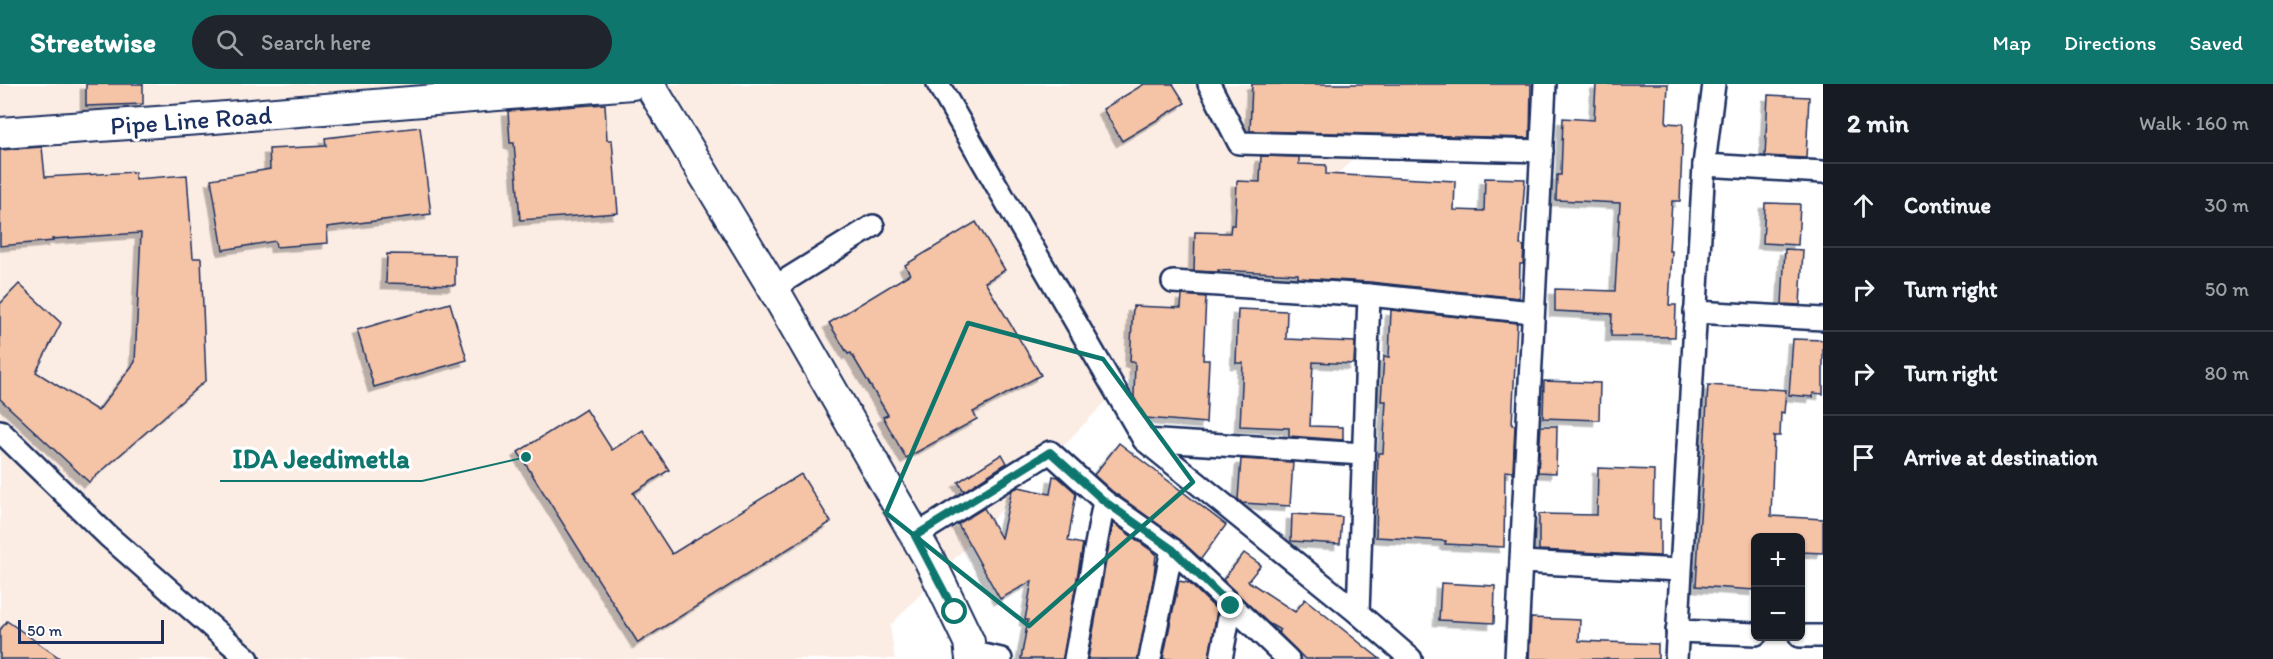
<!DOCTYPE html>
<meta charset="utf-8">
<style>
:root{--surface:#171b24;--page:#20242c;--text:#f1f3f6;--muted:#9ea1a6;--line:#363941;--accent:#0f766e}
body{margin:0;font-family:Itim,sans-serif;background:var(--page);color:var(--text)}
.controls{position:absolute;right:18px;bottom:18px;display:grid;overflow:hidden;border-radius:9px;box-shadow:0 2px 4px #0004}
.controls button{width:54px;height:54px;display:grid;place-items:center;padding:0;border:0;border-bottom:2px solid var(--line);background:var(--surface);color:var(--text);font:30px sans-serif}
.scale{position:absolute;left:18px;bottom:15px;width:146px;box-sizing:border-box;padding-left:6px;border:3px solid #1b2f5e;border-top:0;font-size:16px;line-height:21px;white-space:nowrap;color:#1b2f5e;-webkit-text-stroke:4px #fff;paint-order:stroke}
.stop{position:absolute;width:18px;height:18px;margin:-14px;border:4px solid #0f766e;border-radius:50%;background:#fff}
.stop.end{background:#0f766e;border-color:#fff;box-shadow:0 2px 6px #0008}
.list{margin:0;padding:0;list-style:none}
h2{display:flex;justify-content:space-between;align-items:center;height:78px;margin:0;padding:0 24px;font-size:26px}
h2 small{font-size:20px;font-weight:400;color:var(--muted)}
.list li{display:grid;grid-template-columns:39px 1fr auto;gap:18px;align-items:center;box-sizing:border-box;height:84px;padding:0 24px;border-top:2px solid var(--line)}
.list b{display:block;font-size:22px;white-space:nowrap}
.list em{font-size:20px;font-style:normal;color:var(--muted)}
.icon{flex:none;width:33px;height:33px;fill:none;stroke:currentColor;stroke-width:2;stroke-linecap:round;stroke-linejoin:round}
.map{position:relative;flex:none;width:1823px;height:575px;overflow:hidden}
header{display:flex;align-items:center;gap:36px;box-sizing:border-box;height:84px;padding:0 30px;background:var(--accent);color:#fff}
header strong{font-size:28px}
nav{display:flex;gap:33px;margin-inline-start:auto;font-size:21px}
.search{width:420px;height:54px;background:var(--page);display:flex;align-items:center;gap:15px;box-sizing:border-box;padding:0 21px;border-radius:33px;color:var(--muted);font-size:22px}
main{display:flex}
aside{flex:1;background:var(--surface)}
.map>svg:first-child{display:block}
.built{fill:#fcede4}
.building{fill:#f5c3a6;stroke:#1b2f5e;stroke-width:1.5;filter:url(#shadow)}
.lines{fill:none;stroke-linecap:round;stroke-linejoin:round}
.street-casing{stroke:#1b2f5e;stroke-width:26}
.secondary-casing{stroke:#1b2f5e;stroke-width:34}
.street{stroke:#fff;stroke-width:21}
.secondary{stroke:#fff;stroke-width:30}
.route{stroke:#0f766e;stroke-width:8}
.marked{fill:none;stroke:#0f766e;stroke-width:4.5;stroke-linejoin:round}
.labels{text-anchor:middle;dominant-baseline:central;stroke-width:6;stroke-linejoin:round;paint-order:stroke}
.street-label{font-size:26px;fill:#1b2f5e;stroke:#fff}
.leader{fill:none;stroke:#0f766e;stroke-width:2}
.callout-dot{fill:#0f766e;stroke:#fff;stroke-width:2}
.callout-label{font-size:27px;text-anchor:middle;font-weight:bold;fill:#0f766e;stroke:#fff;stroke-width:6;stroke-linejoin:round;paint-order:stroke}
</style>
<header>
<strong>Streetwise</strong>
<div class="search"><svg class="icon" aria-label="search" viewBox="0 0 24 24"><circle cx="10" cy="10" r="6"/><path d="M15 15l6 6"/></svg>Search here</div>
<nav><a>Map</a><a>Directions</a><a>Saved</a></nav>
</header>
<main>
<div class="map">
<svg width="1823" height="575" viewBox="0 0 1823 575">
<defs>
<filter id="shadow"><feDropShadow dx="-5.5" dy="5.5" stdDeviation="0" flood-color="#0004"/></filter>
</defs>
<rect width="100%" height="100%" fill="#fff"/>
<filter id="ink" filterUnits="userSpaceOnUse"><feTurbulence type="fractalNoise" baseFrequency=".0167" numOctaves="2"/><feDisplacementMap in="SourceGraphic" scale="12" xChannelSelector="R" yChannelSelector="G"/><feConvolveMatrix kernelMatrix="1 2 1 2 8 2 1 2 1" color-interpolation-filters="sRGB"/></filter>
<g filter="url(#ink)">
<polygon class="built" points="0,0 1434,0 1215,204 890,542 895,575 0,575"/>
<g class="building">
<polygon points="86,0 143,0 143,20 86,22"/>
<polygon points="1144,0 1173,0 1185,19 1122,57 1103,25"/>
<polygon points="1252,0 1531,0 1530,54 1250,47"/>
<polygon points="1596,0 1668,0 1666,39 1683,40 1680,117 1672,117 1669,167 1672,167 1669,221 1676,221 1675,253 1611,252 1612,230 1555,227 1555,205 1615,207 1620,119 1556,116 1557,91 1561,91 1563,34 1594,36"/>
<polygon points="1768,11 1809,13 1806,74 1765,72"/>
<polygon points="605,20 607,56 612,56 618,129 520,136 514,59 510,59 508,27"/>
<polygon points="420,43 431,130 327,143 328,159 276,163 275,157 223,166 211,95 270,85 269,65 326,62 325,54"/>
<polygon points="42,63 45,93 135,88 135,95 187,91 193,174 201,174 206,296 89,398 0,315 0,220 19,200 61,239 36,288 98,327 135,278 141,149 52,155 53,157 0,162 0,66"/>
<polygon points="1261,72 1299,73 1299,80 1326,81 1326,90 1455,97 1454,126 1484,127 1485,94 1525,95 1520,161 1524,162 1523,180 1520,180 1519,214 1370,198 1298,194 1298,190 1218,186 1218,188 1194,187 1195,148 1230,149 1231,141 1235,141 1237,97 1260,98"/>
<polygon points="1765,119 1800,120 1798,161 1763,159"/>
<polygon points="976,138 1005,186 985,198 1041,291 973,328 977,335 906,374 883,333 888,331 851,269 848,270 829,239 910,190 905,181"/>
<polygon points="1785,165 1803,166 1800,221 1782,220"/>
<polygon points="387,170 455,171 455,201 386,199"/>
<polygon points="1182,211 1206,213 1203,276 1209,276 1206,339 1146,334 1134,313 1135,278 1130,278 1133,222 1181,224"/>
<polygon points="450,219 467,276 374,303 357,246"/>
<polygon points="1238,225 1287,227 1286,255 1355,258 1354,280 1313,278 1310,342 1343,343 1343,356 1289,352 1289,344 1240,342 1243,279 1236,279"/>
<polygon points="1391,226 1517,239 1512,341 1515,341 1513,388 1505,387 1504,463 1445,460 1446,457 1376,453 1378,369 1383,369 1386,317 1381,317 1384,272 1389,273"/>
<polygon points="1793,255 1823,256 1823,310 1813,309 1813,313 1789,311"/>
<polygon points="1544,297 1600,299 1599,336 1543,334"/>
<polygon points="1708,301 1786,306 1784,329 1781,328 1780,352 1774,352 1771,432 1823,435 1823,469 1800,468 1800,453 1755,453 1755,506 1696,502"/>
<polygon points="586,325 612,366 643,346 669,386 633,409 672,470 801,390 831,438 638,559 518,368"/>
<polygon points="1541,342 1557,342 1556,389 1538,388"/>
<polygon points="1119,359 1226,441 1201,475 1179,455 1112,407 1094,391"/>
<polygon points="1002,370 1007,379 964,407 958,398"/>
<polygon points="1241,375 1293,378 1290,422 1242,419 1238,415"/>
<polygon points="1598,384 1654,386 1653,435 1660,435 1660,472 1539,466 1539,430 1597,431"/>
<polygon points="1053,392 1058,393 1076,409 1068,457 1083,460 1063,575 1021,575 1028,536 1025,536 1032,497 1000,515 958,440 984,424 1001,454 1012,406 1019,403 1050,410"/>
<polygon points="1292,430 1342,433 1340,460 1291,457"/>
<polygon points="1113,439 1156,470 1154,492 1138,575 1088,575"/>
<polygon points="1244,469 1261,481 1248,497 1295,528 1305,515 1380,575 1305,575 1278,548 1280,546 1268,539 1223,496"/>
<polygon points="1179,497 1189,499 1217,526 1209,575 1163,575"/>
<polygon points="1441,499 1495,502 1494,539 1439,536"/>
<polygon points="1531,534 1580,536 1579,557 1658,560 1658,575 1529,575"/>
<polygon points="7,537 61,575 0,575 0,546"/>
</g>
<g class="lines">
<g class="street-casing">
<g id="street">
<polyline points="938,0 1144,356 1358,529 1411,575"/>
<polyline points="1209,0 1239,59 1542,67"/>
<polyline points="1704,81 1823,88"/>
<polyline points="1173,198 1369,211 1533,228"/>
<polyline points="773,204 873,142"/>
<polyline points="1695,228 1823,235"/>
<polyline points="0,347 108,452 248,575"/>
<polyline points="1144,356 1363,370"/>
<polyline points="915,452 1050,368 1104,417 1172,465 1288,575"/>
<polyline points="1521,478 1680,486"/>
<polyline points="1358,529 1369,211"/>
<polyline points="1677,547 1756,550"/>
<polyline points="1800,552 1823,552"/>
<polyline points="970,568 1001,575"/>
<polyline points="1075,575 1104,417"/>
<polyline points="1150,575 1172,465"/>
<polyline points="1221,575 1231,522"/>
<polyline points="1516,575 1545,0"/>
<polyline points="1676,575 1704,81 1714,0"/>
</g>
</g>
<g class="secondary-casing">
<g id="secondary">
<polyline points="649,0 773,204 929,475 969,558 971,575"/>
<polyline points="0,49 214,34 632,0"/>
</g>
</g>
<use href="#street" class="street"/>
<use href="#secondary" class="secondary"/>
</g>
</g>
<g class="lines" filter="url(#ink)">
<polyline class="route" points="955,528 915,452 1050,368 1104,417 1172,465 1231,522"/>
</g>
<path class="marked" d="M968,239L1103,275L1193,398L1029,542L886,429Z"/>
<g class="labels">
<g class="street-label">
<text transform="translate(191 36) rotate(-4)">Pipe Line Road</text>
</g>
</g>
<path class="leader" d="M526 373L422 397H220"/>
<circle class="callout-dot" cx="526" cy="373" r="6"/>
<g class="callout-label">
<text x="321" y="384">IDA Jeedimetla</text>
</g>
</svg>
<div class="controls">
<button>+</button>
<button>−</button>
</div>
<div class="scale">50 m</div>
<div class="stop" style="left:955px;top:528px"></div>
<div class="stop end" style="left:1231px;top:522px"></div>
</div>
<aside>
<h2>2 min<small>Walk · 160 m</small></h2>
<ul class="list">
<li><svg class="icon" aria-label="ahead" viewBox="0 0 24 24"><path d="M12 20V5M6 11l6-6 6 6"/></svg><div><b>Continue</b></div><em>30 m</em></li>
<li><svg class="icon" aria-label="right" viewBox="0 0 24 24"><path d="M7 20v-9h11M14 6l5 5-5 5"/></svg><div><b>Turn right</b></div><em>50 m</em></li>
<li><svg class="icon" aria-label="right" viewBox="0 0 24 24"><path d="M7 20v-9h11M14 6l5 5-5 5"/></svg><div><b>Turn right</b></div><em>80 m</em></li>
<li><svg class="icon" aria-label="arrive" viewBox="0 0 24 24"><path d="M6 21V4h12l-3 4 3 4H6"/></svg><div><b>Arrive at destination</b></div></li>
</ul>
</aside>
</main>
